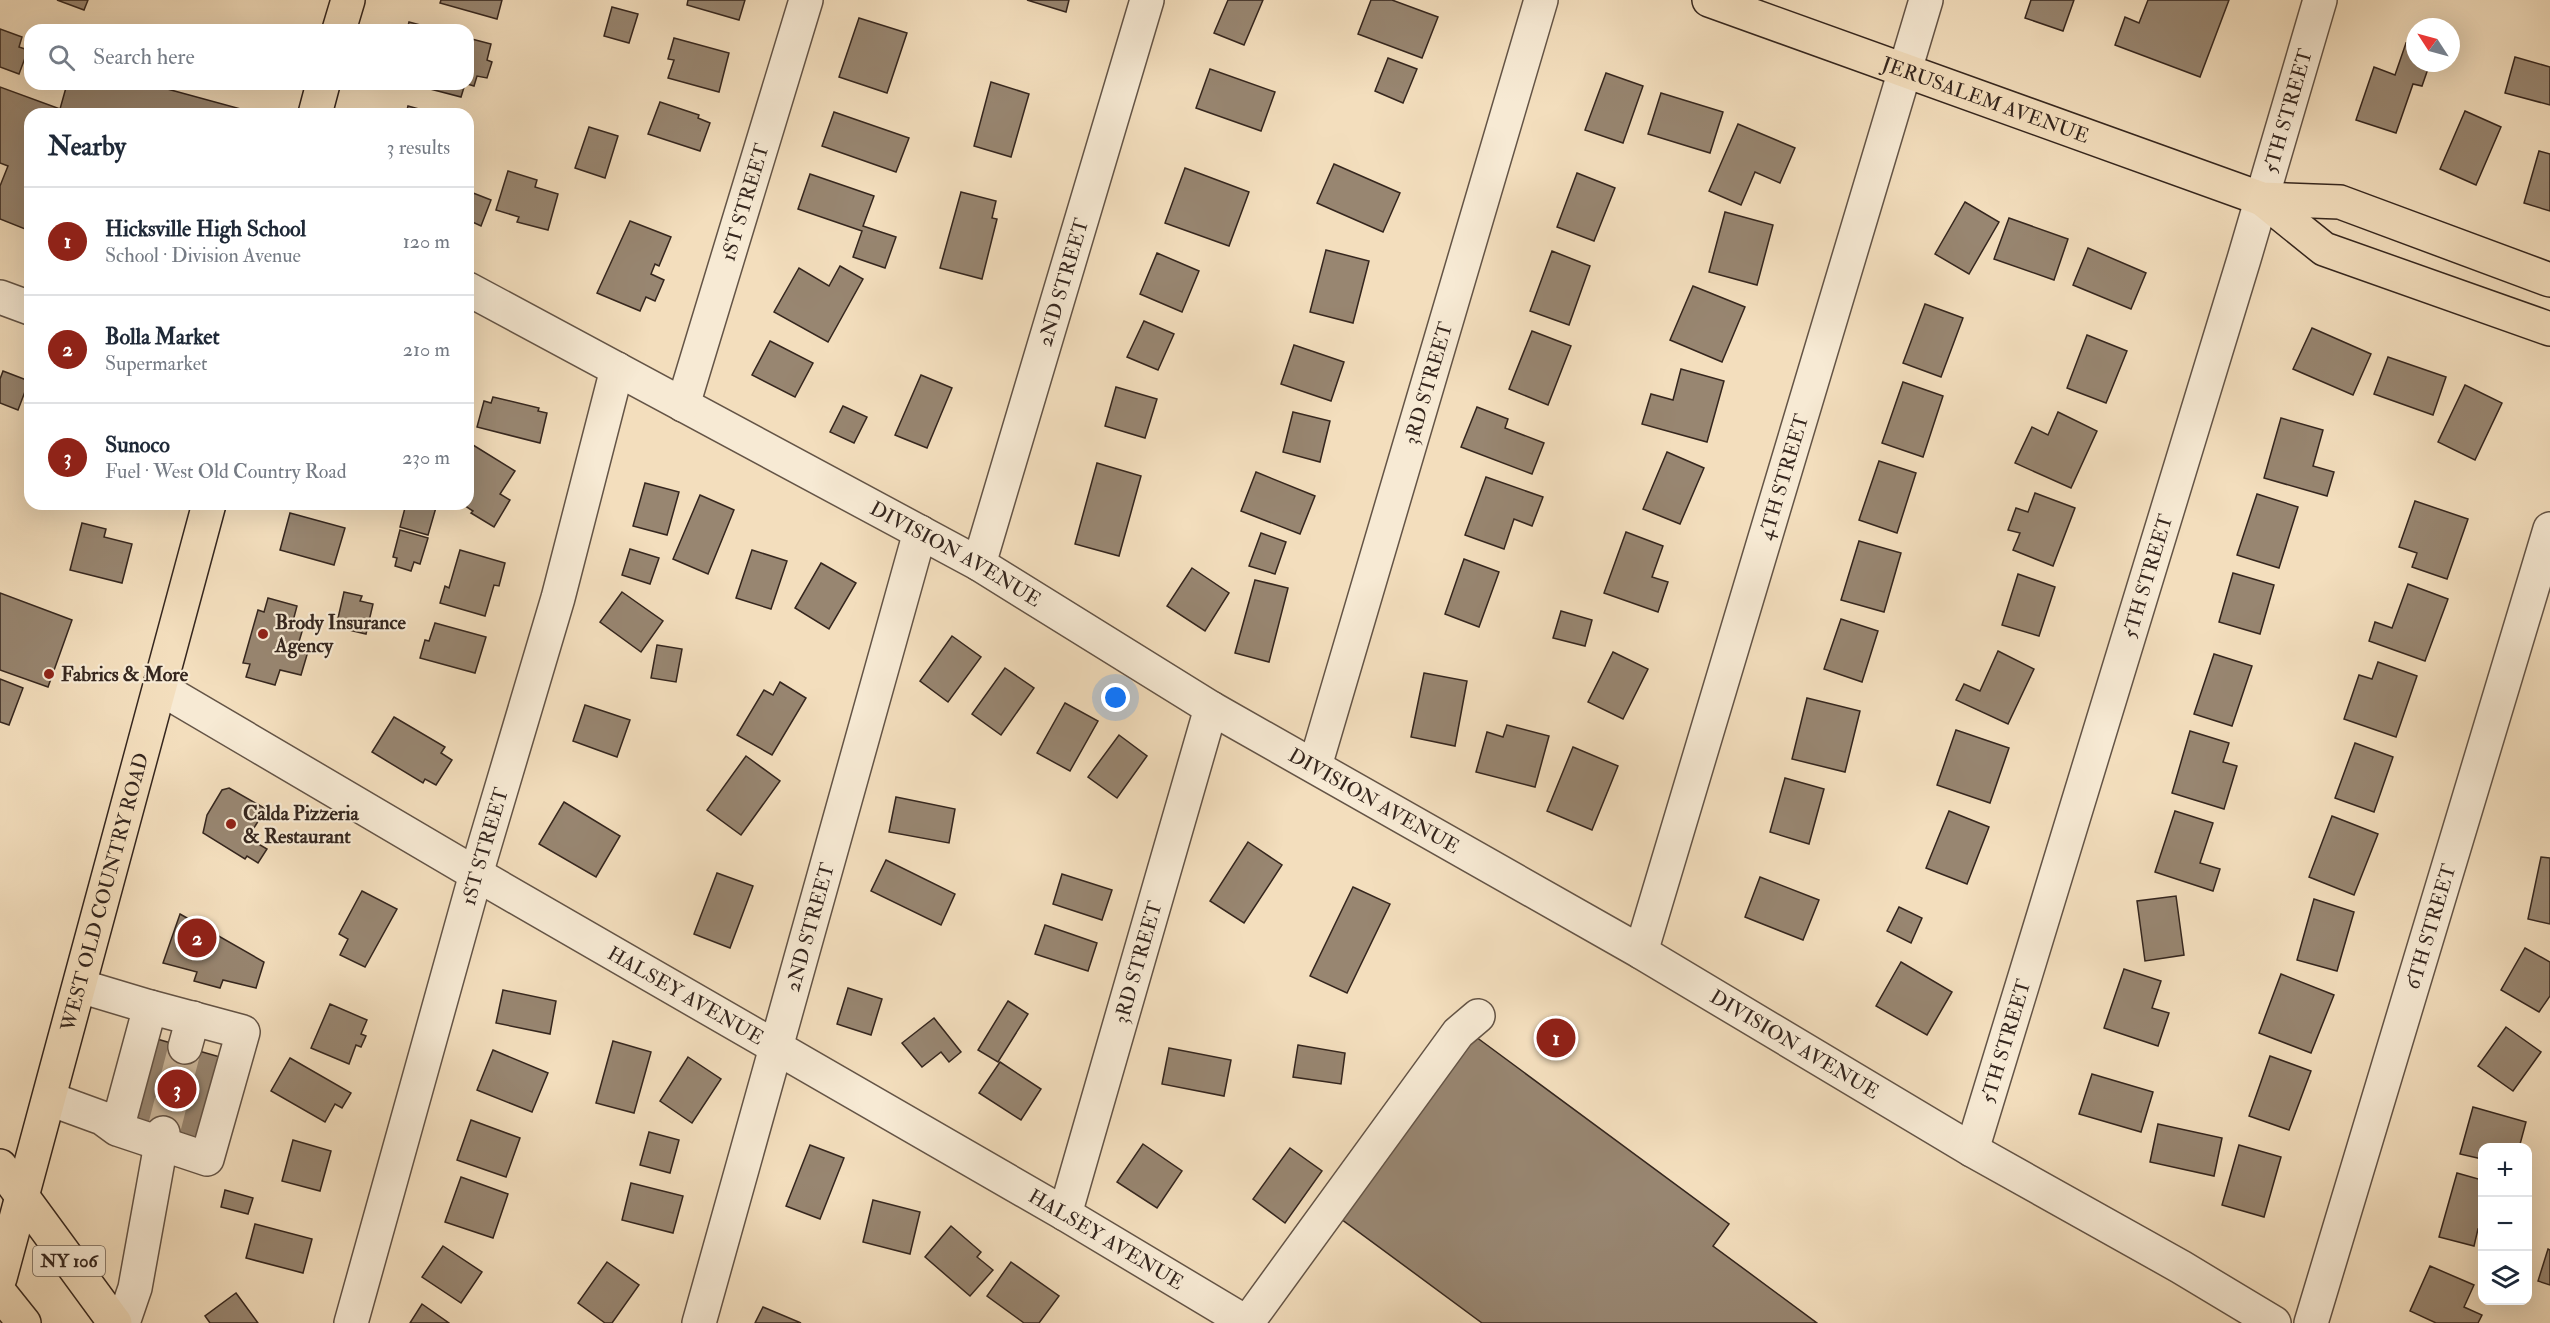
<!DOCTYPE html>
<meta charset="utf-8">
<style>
:root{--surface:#fff;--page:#f2f2f3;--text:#1f2937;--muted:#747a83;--line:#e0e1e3;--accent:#8f2418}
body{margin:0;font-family:"IM FELL Double Pica",serif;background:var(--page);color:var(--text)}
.controls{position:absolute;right:18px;bottom:18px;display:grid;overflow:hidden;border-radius:12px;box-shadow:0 6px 24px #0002}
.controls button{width:54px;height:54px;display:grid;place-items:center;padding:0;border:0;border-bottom:2px solid var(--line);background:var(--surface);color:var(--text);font:30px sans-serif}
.compass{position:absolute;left:2406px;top:18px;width:54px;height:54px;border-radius:50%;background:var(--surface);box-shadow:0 6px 24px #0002;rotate:306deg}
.you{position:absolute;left:1116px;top:698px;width:21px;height:21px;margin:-15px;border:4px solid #fff;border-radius:50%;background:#1a73e8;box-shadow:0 0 0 9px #1a73e833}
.badge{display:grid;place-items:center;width:39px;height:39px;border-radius:50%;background:var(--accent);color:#fff;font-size:20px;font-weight:700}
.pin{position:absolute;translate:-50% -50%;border:3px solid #fff;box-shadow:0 2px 6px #0006}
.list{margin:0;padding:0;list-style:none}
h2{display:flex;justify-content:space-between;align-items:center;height:78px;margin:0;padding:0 24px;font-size:26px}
h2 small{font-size:20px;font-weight:400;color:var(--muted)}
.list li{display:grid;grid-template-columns:39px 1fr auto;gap:18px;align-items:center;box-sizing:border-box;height:108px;padding:0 24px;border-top:2px solid var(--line)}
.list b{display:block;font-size:22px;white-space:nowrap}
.list p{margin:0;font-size:20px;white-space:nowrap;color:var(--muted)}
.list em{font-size:20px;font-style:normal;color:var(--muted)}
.icon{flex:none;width:33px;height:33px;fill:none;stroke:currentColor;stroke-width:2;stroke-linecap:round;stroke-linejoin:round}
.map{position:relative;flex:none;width:2550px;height:1323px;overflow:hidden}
.search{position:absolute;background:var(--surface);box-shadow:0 6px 24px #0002;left:24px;top:24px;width:450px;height:66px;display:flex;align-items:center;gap:15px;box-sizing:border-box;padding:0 21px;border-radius:18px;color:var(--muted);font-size:22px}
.panel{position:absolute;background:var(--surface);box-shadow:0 6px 24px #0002;left:24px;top:108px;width:450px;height:402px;border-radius:18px}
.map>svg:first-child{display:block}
.building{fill:#988671;stroke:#35261e;stroke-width:1.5}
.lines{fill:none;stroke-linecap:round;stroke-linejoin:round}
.minor-tunnel{stroke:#cdb99d;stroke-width:33;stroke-dasharray:33 16;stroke-linecap:butt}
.minor-casing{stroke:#645446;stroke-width:36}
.major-casing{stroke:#35261e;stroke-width:36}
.minor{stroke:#f7ead4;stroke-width:33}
.major{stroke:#f3debd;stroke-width:33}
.poi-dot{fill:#8f2418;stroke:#f7ead4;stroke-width:2}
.labels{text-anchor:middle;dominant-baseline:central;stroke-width:4.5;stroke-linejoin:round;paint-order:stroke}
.shield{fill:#f7ead4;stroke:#6f6155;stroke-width:1.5}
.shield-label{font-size:18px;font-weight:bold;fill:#35261e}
.street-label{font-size:20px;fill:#35261e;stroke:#f7ead4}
.poi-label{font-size:20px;font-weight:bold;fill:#35261e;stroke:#f7ead4;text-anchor:start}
</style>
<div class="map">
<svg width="2550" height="1323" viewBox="0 0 2550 1323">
<rect width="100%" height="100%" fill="#f3debd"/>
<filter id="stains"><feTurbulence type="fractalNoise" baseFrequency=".00333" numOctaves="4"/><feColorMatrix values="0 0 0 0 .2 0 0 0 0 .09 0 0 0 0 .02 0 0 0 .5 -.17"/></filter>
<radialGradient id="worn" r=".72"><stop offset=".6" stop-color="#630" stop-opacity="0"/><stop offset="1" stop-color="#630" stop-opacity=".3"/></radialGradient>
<g class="building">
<polygon points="57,0 88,0 84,10"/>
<polygon points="441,0 502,0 497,19 440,3"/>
<polygon points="688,0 745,0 739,20 687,5"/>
<polygon points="1027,0 1069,0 1066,12"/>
<polygon points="1228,0 1263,0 1244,45 1214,33"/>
<polygon points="1371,0 1392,0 1438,17 1422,58 1358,34"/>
<polygon points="2031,0 2074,0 2063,31 2025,18"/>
<polygon points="2148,0 2229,0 2200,77 2115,45 2125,17 2139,23"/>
<polygon points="612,7 638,14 629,43 604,36"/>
<polygon points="859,18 907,33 887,93 839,77"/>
<polygon points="409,22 439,30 407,30"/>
<polygon points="0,29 22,37 19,47 28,50 19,74 0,67"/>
<polygon points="468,38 491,44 487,60 492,62 487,78 477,76 474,86 467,84"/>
<polygon points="674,38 729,53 719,92 668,78 674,60 668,59"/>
<polygon points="2406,43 2415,46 2415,63 2430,63 2422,86 2413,84 2396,133 2356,120 2374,67 2395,75"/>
<polygon points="2515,57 2550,67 2550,105 2505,93"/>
<polygon points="1388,58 1417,69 1403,103 1375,91"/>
<polygon points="1210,69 1275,92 1261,131 1196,108"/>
<polygon points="1606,73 1643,86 1623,143 1585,130"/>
<polygon points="991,82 1029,94 1011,157 974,146"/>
<polygon points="67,84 149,84 248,111 247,114 30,114 30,231 0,219 0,186 8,166 0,163 0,87 60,109"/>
<polygon points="411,84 465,84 461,97"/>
<polygon points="1661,93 1723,112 1710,153 1648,134"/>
<polygon points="660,102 699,115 698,118 710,123 700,151 648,134"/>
<polygon points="408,106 437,114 406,114"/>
<polygon points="2465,111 2501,127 2476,185 2440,169"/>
<polygon points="834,112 909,138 896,172 822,146"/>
<polygon points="1738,124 1795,148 1780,183 1755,172 1741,205 1709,191"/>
<polygon points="589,127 618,136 605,178 575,168"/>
<polygon points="2539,151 2550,154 2550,211 2524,203"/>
<polygon points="1334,164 1400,193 1383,232 1317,203"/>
<polygon points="1185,168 1249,192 1229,246 1165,223"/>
<polygon points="508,171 537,180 535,187 558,194 548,230 517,222 519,217 496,210"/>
<polygon points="1577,173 1615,188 1594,241 1557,227"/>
<polygon points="810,174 874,196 863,226 896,237 885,268 853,257 862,231 798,209"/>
<polygon points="468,191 491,200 481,226 468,220"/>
<polygon points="961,192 996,201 992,218 997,219 982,279 940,268"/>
<polygon points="1965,202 1999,222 1969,274 1935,254"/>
<polygon points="1725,212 1773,225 1757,285 1709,272"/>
<polygon points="2009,218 2068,239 2054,280 1994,259"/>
<polygon points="630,221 671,237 659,266 655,264 651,274 664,280 655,301 646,297 640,311 597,293"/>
<polygon points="2088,248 2146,273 2131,309 2073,285"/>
<polygon points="1326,250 1369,261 1353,323 1310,312"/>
<polygon points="1552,251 1590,266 1569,325 1530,311"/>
<polygon points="1157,253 1199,271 1182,312 1140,294"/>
<polygon points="840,266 863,279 828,342 774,312 799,268 829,286"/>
<polygon points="1693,286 1745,307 1722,362 1670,340"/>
<polygon points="1925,304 1963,318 1941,377 1903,363"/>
<polygon points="1144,321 1174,334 1158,370 1127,357"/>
<polygon points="2312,328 2371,354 2353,395 2293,369"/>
<polygon points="1532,331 1571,346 1548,405 1509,389"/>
<polygon points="2087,335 2127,351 2106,403 2067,388"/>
<polygon points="770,341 813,363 795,397 752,375"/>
<polygon points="1294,345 1344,362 1331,401 1281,384"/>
<polygon points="2388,357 2446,377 2433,415 2374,394"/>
<polygon points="1681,369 1724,381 1707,442 1642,424 1651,394 1673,400"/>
<polygon points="3,371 29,381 18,410 0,403 0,379"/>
<polygon points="921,375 952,388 927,448 895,435"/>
<polygon points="1903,382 1943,396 1923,457 1882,443"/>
<polygon points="2465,385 2502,403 2475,460 2438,442"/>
<polygon points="1116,387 1157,399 1145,438 1105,426"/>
<polygon points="493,397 539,408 538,411 547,413 540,443 477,427 484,401 491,403"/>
<polygon points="843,406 867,417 854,443 830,432"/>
<polygon points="1477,407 1508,419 1505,428 1544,443 1532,474 1461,447"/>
<polygon points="1293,412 1330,421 1320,462 1283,452"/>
<polygon points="2058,412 2097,431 2071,488 2015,463 2032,427 2048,435"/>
<polygon points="2281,418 2323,430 2313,466 2334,472 2327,496 2264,478"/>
<polygon points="473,445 515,471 500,494 510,500 494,527 471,513 473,511 462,504 468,504 468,446 471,448"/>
<polygon points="1667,452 1704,468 1680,524 1643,509"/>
<polygon points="1879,461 1916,473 1897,533 1859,520"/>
<polygon points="1097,463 1141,476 1119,556 1075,544"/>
<polygon points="1256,472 1315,496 1300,534 1241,511"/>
<polygon points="1486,477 1543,497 1532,526 1514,519 1504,549 1465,535"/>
<polygon points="645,483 679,492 667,535 633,526"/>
<polygon points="2035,493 2075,508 2053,566 2013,550 2020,533 2008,530 2016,508 2028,512"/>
<polygon points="2257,494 2298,507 2279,568 2237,555"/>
<polygon points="700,495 734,510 708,574 673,559"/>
<polygon points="2415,501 2468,519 2447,579 2412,567 2417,553 2399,547"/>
<polygon points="406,504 437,504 428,535 400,527"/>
<polygon points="290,513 345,528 334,565 280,550"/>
<polygon points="82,523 106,529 104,537 132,544 122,583 70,570"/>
<polygon points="400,530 428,538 420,564 414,562 411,571 395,566 397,558 393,557"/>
<polygon points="1626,532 1663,546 1652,577 1668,582 1658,612 1604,593"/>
<polygon points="1261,533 1286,542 1275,574 1249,566"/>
<polygon points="1859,541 1901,553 1884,612 1841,600"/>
<polygon points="630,549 659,558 650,584 622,575"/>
<polygon points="460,550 505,563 499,586 494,585 485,616 440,603 445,586 449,588"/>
<polygon points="752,550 787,561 771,609 736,598"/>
<polygon points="1464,559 1499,572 1479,627 1445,614"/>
<polygon points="821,563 856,583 829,629 795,608"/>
<polygon points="1192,568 1229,593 1205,631 1167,606"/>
<polygon points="2233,573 2274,585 2260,634 2219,622"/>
<polygon points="2018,574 2055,587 2039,636 2002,625"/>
<polygon points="1255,580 1288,588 1269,662 1235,653"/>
<polygon points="2408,584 2448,599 2425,661 2369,641 2375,622 2392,628"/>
<polygon points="344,592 362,596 360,601 373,604 366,634 336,627"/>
<polygon points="622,592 663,621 641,652 600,622"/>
<polygon points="0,593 72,620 48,687 0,670"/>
<polygon points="268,598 297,606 293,621 304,625 298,645 309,648 301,675 280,670 275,685 246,677 250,664 243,663 258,610 264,612"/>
<polygon points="1561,611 1592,620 1585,646 1553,638"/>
<polygon points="1841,619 1878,631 1862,682 1824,669"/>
<polygon points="435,623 486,637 475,673 420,658 425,640 429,641"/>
<polygon points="952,636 981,657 948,702 920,681"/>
<polygon points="657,645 682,649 676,682 651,678"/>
<polygon points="1998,651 2034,669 2008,724 1956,700 1964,684 1980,691"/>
<polygon points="1613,652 1648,669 1623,719 1588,702"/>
<polygon points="2214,654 2252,666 2232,726 2194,714"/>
<polygon points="2378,662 2417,676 2396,737 2344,719 2359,675 2372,679"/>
<polygon points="1005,668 1034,688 1001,735 972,714"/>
<polygon points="1424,673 1467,681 1455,746 1411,737"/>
<polygon points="0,679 23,688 9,725 0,722"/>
<polygon points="780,682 806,698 772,755 737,735 764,690 773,695"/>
<polygon points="1807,698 1860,711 1845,772 1792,759"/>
<polygon points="1065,703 1098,721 1070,771 1037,753"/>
<polygon points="585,705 630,720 617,757 573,741"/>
<polygon points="394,717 445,747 441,753 452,760 436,785 425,779 423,783 372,752"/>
<polygon points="1507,725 1549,736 1535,787 1476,772 1487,732 1503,737"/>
<polygon points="1956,730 2009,748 1990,803 1937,785"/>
<polygon points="2190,731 2229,743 2223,762 2237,766 2224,809 2172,793"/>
<polygon points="1119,735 1147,756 1117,798 1088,777"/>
<polygon points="2355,743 2393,757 2374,812 2335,798"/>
<polygon points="1573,747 1618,766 1592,830 1547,811"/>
<polygon points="746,756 780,781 741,835 707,810"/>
<polygon points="1785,778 1824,789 1809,844 1770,832"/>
<polygon points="229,788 266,809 250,834 257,839 255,842 267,849 258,863 247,856 245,859 203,833 207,815 222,790"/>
<polygon points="896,797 955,809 949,843 889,832"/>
<polygon points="564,802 620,836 596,877 539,844"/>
<polygon points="1949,811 1989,827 1967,884 1926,868"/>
<polygon points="2175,811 2213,823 2200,863 2220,869 2213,891 2155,872"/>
<polygon points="2332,816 2378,834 2354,895 2309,877"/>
<polygon points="1248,842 1282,865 1244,923 1210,901"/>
<polygon points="2541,857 2550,858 2550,924 2528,919"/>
<polygon points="886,860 955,894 941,925 871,891"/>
<polygon points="717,873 753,886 730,948 694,934"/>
<polygon points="1062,874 1112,890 1102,920 1053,904"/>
<polygon points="1760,877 1819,900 1803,940 1745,917"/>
<polygon points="1353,887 1390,904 1347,993 1310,976"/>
<polygon points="362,891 397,909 365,967 340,955 348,939 339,934"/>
<polygon points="2176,896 2184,955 2145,961 2137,901"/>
<polygon points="2314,899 2354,912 2337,971 2297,960"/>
<polygon points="1899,907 1922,918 1911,943 1887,931"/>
<polygon points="180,914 264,962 256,988 223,980 220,988 194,981 197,972 163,963"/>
<polygon points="1045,925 1097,943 1088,971 1035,954"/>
<polygon points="2525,948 2550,962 2550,996 2539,1012 2501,990"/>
<polygon points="1901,962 1952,992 1927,1035 1876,1006"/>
<polygon points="2124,969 2161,981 2152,1008 2169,1013 2158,1046 2104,1028"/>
<polygon points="2281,974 2334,995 2311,1053 2259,1033"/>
<polygon points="848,988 882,999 871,1035 837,1024"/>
<polygon points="503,990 556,1001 550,1034 496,1023"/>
<polygon points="1008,1001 1028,1014 998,1062 978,1050"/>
<polygon points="330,1004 367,1020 361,1034 366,1036 361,1047 356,1045 349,1064 311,1048"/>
<polygon points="934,1018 961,1052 949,1062 941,1052 922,1067 902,1043"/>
<polygon points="2506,1027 2541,1052 2513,1091 2478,1066"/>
<polygon points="1472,1034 1729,1224 1713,1246 1817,1323 1482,1323 1337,1216"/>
<polygon points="150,1037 227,1059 203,1145 126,1123"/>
<polygon points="613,1041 651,1052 634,1113 596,1103"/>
<polygon points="1298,1045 1345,1053 1341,1084 1293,1077"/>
<polygon points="1169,1048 1231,1060 1224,1096 1162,1084"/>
<polygon points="493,1050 548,1073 532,1112 477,1090"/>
<polygon points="2270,1056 2311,1071 2289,1130 2249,1116"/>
<polygon points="688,1057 721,1079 692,1123 660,1101"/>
<polygon points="290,1058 351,1093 342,1108 335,1104 325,1122 271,1091"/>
<polygon points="1000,1062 1041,1089 1021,1120 979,1093"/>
<polygon points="2092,1074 2153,1092 2141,1132 2079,1114"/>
<polygon points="2473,1107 2526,1122 2519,1148 2482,1148 2482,1159 2460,1154"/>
<polygon points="471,1120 520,1138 506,1177 457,1160"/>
<polygon points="2158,1124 2222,1138 2214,1176 2150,1162"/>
<polygon points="649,1132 679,1140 670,1173 640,1165"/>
<polygon points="293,1140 331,1151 320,1191 282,1181"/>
<polygon points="1143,1144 1182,1171 1157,1208 1117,1182"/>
<polygon points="810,1145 844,1158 820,1219 786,1206"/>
<polygon points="2239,1145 2281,1157 2264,1217 2222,1205"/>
<polygon points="1290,1148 1322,1171 1285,1223 1253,1199"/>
<polygon points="2457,1173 2482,1180 2482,1230 2478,1229 2474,1246 2439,1237"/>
<polygon points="461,1177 508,1194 493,1238 445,1222"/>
<polygon points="631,1183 683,1196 673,1233 622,1220"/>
<polygon points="225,1190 253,1198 248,1214 221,1207"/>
<polygon points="873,1200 920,1212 910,1254 863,1242"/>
<polygon points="255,1224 312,1239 303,1273 246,1258"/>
<polygon points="951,1226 981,1252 977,1257 993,1270 970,1296 925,1257"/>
<polygon points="443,1246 482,1272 461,1303 422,1277"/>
<polygon points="2548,1249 2550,1250 2550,1285 2538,1281"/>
<polygon points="607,1262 639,1285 612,1323 605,1323 578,1303"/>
<polygon points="1011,1262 1059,1296 1039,1323 1024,1323 987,1296"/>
<polygon points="2430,1266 2474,1285 2464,1307 2482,1315 2478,1323 2436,1323 2410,1311"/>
<polygon points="236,1293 258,1323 210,1323 205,1316"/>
<polygon points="422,1304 449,1323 410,1323"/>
<polygon points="763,1307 801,1323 755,1323"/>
</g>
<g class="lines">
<polyline class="minor-tunnel" points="163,1133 185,1047"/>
<g class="minor-casing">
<g id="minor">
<path id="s1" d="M468,289L979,564L1211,708L1641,952L1972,1150L2181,1267L2274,1323"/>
<polyline points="0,297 30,308"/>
<path id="s2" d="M683,405L806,0"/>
<path id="s3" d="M979,564L1147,0"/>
<path id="s4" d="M160,688L476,874L1065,1214L1247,1323L1458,1033L1478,1016"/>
<path id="s5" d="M1315,766L1541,0"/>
<path id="s6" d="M1641,952L1926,0"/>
<polyline points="80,986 150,1007"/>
<polyline points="185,1047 193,1018"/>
<polyline points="50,1099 102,1118 117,1129 207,1159 243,1032 150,1007 117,1129"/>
<path id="s7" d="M1972,1150L2244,259L2320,0"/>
<path id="s8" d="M1065,1214L1211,708"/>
<polyline points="123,1323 135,1288 163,1133"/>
<path id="s9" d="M351,1323L476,874L558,598L617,369"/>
<path id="s10" d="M699,1323L920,532"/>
<path id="s11" d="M2311,1323L2550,529"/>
</g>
</g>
<g class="major-casing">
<g id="major">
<path id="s12" d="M1709,0L2262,199L2340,202L2550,280"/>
<polyline points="339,30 348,0"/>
<polyline points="315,114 323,84"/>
<polyline points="2262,199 2324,249 2550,329"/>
<polyline points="0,1166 115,1323"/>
<path id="s13" d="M0,1278L209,504"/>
<polyline points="0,1293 24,1323"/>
</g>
</g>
<use href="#minor" class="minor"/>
<use href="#major" class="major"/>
</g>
<g class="poi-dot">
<circle cx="263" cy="634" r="6"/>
<circle cx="49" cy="674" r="6"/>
<circle cx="231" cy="824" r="6"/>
</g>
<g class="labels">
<rect class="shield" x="33" y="1246" width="72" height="30" rx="4.5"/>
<g class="shield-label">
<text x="69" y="1261">NY 106</text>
</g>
<g class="street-label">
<text stroke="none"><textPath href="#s12" startOffset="294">JERUSALEM AVENUE</textPath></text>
<text stroke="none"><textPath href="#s7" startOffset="1086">5TH STREET</textPath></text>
<text stroke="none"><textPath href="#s2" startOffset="212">1ST STREET</textPath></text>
<text stroke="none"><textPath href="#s3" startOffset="294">2ND STREET</textPath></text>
<text stroke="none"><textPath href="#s5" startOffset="399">3RD STREET</textPath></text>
<text stroke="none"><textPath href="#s6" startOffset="496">4TH STREET</textPath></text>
<text stroke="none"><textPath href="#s1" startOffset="555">DIVISION AVENUE</textPath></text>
<text stroke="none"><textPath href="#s7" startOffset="600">5TH STREET</textPath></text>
<text stroke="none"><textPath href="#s1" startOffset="1041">DIVISION AVENUE</textPath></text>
<text stroke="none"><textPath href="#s9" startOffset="495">1ST STREET</textPath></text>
<text stroke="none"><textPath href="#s13" startOffset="400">WEST OLD COUNTRY ROAD</textPath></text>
<text stroke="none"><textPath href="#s11" startOffset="414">6TH STREET</textPath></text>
<text stroke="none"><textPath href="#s10" startOffset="411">2ND STREET</textPath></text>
<text stroke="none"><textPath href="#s8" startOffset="262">3RD STREET</textPath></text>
<text stroke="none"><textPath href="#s4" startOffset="609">HALSEY AVENUE</textPath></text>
<text stroke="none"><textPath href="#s7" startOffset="114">5TH STREET</textPath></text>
<text stroke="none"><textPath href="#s1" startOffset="1527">DIVISION AVENUE</textPath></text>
<text stroke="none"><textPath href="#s4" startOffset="1095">HALSEY AVENUE</textPath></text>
</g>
<g class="poi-label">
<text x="275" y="622">Brody Insurance<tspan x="275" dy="23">Agency</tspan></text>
<text x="61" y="674">Fabrics &amp; More</text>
<text x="243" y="813">Calda Pizzeria<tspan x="243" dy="23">&amp; Restaurant</tspan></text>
</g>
</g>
<rect width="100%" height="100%" filter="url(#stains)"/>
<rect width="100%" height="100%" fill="url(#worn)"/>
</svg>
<div class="controls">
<button>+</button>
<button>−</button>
<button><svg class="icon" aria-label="layers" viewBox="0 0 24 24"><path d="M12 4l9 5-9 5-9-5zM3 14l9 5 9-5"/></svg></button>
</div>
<svg class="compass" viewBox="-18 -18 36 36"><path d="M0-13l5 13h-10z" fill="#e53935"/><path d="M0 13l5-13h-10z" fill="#747a83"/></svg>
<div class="you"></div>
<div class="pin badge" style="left:1556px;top:1038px">1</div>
<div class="pin badge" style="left:197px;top:938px">2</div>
<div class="pin badge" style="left:177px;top:1089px">3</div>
<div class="search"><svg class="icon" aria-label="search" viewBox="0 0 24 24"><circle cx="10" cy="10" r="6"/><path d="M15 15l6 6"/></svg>Search here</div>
<section class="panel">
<h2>Nearby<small>3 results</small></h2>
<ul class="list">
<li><span class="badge">1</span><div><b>Hicksville High School</b><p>School · Division Avenue</p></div><em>120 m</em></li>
<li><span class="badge">2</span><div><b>Bolla Market</b><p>Supermarket</p></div><em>210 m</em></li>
<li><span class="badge">3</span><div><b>Sunoco</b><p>Fuel · West Old Country Road</p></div><em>230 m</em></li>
</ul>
</section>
</div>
